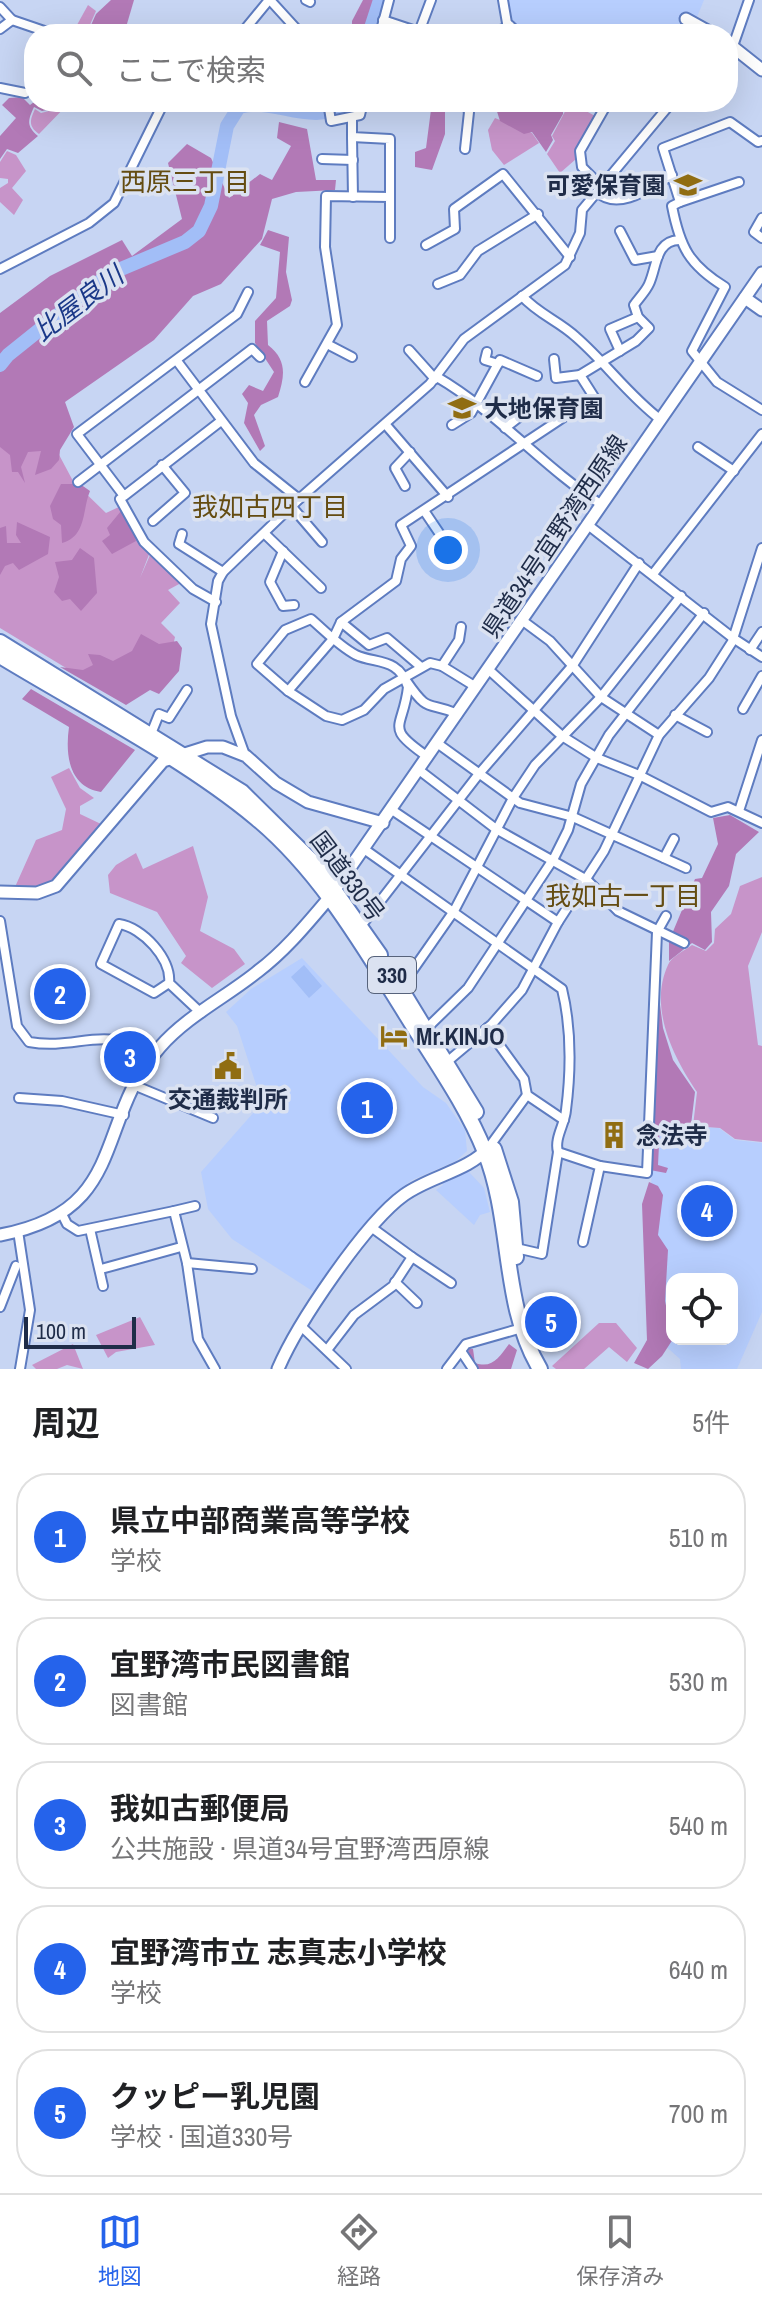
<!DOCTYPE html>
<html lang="ja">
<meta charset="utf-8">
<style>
:root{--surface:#fff;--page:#f6f6f6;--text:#202124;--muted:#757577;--line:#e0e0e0;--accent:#2563eb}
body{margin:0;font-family:"Archivo Narrow","Noto Sans JP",sans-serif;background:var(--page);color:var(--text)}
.controls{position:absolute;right:24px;bottom:24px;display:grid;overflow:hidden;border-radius:16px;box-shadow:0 8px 32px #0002}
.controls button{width:72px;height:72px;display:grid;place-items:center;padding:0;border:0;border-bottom:2px solid var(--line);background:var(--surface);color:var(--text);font:40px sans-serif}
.scale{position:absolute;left:24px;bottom:20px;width:112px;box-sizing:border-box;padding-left:8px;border:4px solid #1f2c48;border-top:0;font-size:22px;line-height:28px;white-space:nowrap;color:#1f2c48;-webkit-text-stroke:6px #dbe2f1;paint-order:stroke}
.you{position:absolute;left:448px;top:550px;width:28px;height:28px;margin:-20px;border:6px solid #fff;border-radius:50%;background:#1a73e8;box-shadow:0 0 0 12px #1a73e833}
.badge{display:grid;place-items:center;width:52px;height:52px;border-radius:50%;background:var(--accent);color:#fff;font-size:26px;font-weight:700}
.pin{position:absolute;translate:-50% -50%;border:4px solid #fff;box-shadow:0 2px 8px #0006}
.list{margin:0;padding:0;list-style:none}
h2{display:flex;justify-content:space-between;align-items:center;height:104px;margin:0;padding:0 32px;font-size:34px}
h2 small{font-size:26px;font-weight:400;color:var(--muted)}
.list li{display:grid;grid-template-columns:52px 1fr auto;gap:24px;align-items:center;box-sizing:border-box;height:128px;margin:0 16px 16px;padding:0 16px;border:2px solid var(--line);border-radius:32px}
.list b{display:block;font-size:30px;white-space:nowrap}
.list p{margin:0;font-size:26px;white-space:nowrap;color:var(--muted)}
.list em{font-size:26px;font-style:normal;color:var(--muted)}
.icon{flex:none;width:44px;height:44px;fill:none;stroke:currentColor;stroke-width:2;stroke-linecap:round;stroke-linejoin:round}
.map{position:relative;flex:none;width:762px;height:1369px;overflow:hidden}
.search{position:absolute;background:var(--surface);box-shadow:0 8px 32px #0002;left:24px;right:24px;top:24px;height:88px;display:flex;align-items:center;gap:20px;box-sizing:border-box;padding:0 28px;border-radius:32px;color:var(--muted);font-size:30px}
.sheet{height:824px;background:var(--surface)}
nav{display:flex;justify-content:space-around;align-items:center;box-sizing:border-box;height:112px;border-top:2px solid var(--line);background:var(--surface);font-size:22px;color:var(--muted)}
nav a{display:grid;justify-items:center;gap:4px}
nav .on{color:var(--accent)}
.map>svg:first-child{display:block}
.built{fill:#b7cefe;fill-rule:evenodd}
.green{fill:#c794c9}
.forest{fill:#b279b6}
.water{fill:#a2bef7}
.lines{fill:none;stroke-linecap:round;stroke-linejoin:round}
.river{stroke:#a2bef7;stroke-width:14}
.street-casing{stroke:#5e7cc0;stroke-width:12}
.secondary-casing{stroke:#5e7cc0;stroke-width:15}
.highway-casing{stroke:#5e7cc0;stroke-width:18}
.street{stroke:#fff;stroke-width:8}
.secondary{stroke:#fff;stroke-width:11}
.highway{stroke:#fff;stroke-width:14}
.labels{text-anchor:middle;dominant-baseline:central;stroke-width:7;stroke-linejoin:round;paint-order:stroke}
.shield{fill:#dbe2f1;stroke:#57637b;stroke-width:2}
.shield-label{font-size:22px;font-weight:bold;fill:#1f2c48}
.poi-label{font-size:24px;font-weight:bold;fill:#1f2c48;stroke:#dbe2f1;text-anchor:start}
.street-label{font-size:24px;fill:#1f2c48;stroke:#dbe2f1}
.neighbourhood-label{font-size:26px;fill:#644c11;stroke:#dbe2f1}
.water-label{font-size:26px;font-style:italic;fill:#1a3888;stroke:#dbe2f1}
</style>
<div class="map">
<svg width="762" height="1369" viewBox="0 0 762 1369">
<rect width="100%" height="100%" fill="#c7d5f3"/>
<g class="built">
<polygon points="506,0 704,0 690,34 523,34 510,21"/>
<polygon points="302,958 423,1087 446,1103 465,1130 467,1151 456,1161 412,1180 396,1192 361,1229 317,1294 232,1239 208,1209 201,1172 262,1103 237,1026 226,1012 251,989"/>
<path d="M651,1124L719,1128L735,1140L762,1143V1312L737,1369H681L680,1359L652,1334ZM672,1279H732V1339H672Z"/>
<polygon points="468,1171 484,1188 490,1212 480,1215 474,1225 436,1190 443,1185 442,1180"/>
</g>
<g class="green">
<polygon points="88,5 96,11 86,34 72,34"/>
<path d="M59,102H70L39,134C28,126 30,120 35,109L41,113L53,110Z"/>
<polygon points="570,102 595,116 576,150 576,159 560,173 547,154 555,141 552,136"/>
<polygon points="495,118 532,133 539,143 504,165 492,150 488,130"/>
<polygon points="7,151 16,155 26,171 12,188 23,200 14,215 0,202 0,188 8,183 8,179 0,178 0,162"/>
<polygon points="0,441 57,451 73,481 106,513 121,506 135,536 150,552 140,578 150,555 181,583 168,590 180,603 161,623 175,637 166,677 119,700 0,628"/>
<path d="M69,768L80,788L94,798L80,806V814L101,824C76,857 62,893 15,887L36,840L62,830L66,809L51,777Z"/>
<polygon points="193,846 208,897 200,931 234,949 245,964 212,988 181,963 186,956 157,912 110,893 108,875 116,865 136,853 143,869"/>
<path d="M762,877V932L748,966L758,1045L762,1046V1142L735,1139L720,1128L693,1126L697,1092C674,1058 648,1008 668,965C671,957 684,951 692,945L706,951L714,943L715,929L731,914L740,886Z"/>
<polygon points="140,1317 155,1345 116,1352 108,1358 96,1335"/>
<polygon points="599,1323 616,1323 637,1348 627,1362 609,1347 584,1369 556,1369 552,1366"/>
<polygon points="73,1344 83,1369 67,1365 57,1369 36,1369 32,1365"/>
</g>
<g class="forest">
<polygon points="111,0 134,0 124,34 87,34 96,14"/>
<polygon points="363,0 382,0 371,34 352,34 352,21"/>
<path d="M22,97L30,105L34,102H57L51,109L42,111L34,107C28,120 26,126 38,136L18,153L7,149L0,159V136L16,118L2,105L9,98Z"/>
<polygon points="432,102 445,102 445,134 432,170 415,167 415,152 426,148"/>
<polygon points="494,102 563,102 563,114 551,135 553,140 546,152 532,132 524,134 500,121"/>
<polygon points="279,122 307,129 316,180 336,180 335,190 296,192 272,199 262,239 221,284 193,296 154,340 65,402 74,427 60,450 59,460 51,469 35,475 41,451 28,452 21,467 25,483 18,472 12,472 10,455 0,447 0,313 50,276 122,240 132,256 182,219 168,163 187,144 211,158 229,198 260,174 272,180 291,146 277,138"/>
<path d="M268,230L289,237L286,272L292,300L290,306L267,321L268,345C287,360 285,375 278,397L261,405L254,415L265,446L260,451L244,423L248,403L242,394L249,385L263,391L274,372L255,343V321L276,298L280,252L260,245Z"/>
<path d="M61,484H80L90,491C82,510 87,536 62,543L61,525L53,519L50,506Z"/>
<polygon points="121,511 131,523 136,541 112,554 102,541 110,535 107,528"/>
<polygon points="17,522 50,537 48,554 19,570 13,563 5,566 0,575 0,528 6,526 7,543 21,543 16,535"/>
<polygon points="80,548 94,558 97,593 81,611 70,599 62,601 54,592 59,577 55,562 72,560"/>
<polygon points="141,634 159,644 177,641 182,648 179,671 159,694 150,690 126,705 60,667 83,670 93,665 88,654 100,655 113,661 132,651"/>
<path d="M31,689L135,750L101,792C69,787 65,755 69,727L22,699Z"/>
<polygon points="730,815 759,832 736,854 729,886 711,912 712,942 705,950 692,943 669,961 669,941 695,879 702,878 718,844 713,818"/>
<polygon points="658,989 663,1028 673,1060 695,1092 691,1125 660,1124 658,1165 668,1168 666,1173 650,1170"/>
<polygon points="649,1182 658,1186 663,1195 658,1235 668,1250 665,1301 673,1339 662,1356 648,1369 634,1363 647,1340 642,1204"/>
<path d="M509,1344L517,1350L511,1369H476L466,1359L469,1349H473L475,1363C493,1369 499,1357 509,1344Z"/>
</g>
<polygon class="water" points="304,965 322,986 309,998 291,977"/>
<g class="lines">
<g class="river">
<polyline points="369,34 380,0"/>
<path d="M0,365L8,355L109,274L185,242L199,231L211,206L227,126L239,107C276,96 310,129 350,102"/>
</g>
<g class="street-casing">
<g id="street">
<polyline points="270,0 301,34"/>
<polyline points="306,0 310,2"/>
<polyline points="503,0 507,23 519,34"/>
<polyline points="0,7 12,20 0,29"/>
<polyline points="12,20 53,34"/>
<polyline points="383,20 419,32 431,0"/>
<polyline points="241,34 269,0"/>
<polyline points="380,34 389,0"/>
<polyline points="491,34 510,26"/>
<polyline points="733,46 749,0"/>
<polyline points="0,88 25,93"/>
<polyline points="328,102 331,121 360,115 363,102"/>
<polyline points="352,118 352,137 390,139 390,197"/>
<polyline points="352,137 353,197"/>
<path d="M762,141L758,142L730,122L663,148L680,202L672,206C680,247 689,265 725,287L692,351L717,382L762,410"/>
<polyline points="465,149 469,112 465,102"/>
<polyline points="322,159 353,160"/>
<polyline points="602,187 582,167 580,151 608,102"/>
<path d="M597,192C619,212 651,187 672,175"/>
<polyline points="680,202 739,182"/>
<polyline points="762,218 754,232 762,238"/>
<polyline points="620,231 635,260 658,256"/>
<polyline points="426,245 455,229 454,209 503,174 570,257"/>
<polyline points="0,269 89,223 114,203 164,102"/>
<polyline points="438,284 460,275 478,251 538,214"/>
<path d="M522,296C538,314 559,321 576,337C606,363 628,395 661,420"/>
<polyline points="327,344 352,357"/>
<polyline points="409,350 435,379"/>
<polyline points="620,351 610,329 638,317"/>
<polyline points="487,352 485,360 498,364"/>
<polyline points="554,359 556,378 580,375"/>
<polyline points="177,361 254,463 299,499"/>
<path d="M437,377C497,412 543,467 602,505"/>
<polyline points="305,382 337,325 325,247 326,196 390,197 390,238"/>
<polyline points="221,421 124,496 77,434 237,314 248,292"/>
<polyline points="386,425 448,497"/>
<polyline points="452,425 471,413 500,360 537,376"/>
<polyline points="505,428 528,410"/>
<polyline points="698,447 734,471"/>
<polyline points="78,482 252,349 260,357"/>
<polyline points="405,486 395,468 410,452"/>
<polyline points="120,499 144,542 193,589 216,602"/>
<polyline points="292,507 322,542"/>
<polyline points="425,512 452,552"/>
<polyline points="153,521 185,493 162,465"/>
<polyline points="588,525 733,638 762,657"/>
<polyline points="182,534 179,544 223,572"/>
<polyline points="265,534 321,588"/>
<polyline points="283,551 270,582 283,606 294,605"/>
<polyline points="653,574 762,434"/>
<polyline points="523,621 550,641 601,697 659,735"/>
<path d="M341,622L396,581L401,559L411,546L401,525L594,397L580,375L636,341L649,328L638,317L634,305C639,298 646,291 649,284C657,267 655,241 679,240"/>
<polyline points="750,650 762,632"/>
<polyline points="442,666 459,640 461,627"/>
<polyline points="421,667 387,638 369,645 341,622 333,639 288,691 326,716 342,720 364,710 384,689 430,663 442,666 476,687"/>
<polyline points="489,670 562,736 597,758 639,775 711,812 728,807 762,823"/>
<path d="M407,682C429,714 427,701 458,714"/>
<path d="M288,691L257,664L285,630L311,619C325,631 339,646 356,655C375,664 399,657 408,687C403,730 383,726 428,757"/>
<polyline points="743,709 762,676"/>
<polyline points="675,715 707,732"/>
<polyline points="151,734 159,714 169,718 187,690"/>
<polyline points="437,743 520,803 573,817 664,858 674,839"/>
<polyline points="245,755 231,716 211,624 218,581 223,572 299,499 430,384 464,339 565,265 580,233 582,210 672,102"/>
<polyline points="419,770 496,829 587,880 618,911 684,943"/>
<polyline points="392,810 558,922"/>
<polyline points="739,811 762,740"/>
<path d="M364,849L562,989C571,1026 571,1071 566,1110C565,1124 554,1138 558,1152L542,1254L516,1248"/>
<polyline points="664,858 686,868"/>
<path d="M0,921L17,1026L29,1042C79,1051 106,1022 152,1057"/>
<polyline points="361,926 478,775 573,665 639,563"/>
<path d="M169,983C172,959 142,927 119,924L101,964L154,993L169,983L201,1013"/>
<polyline points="401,987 454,911 513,798 535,765 601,697 681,596"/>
<polyline points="427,1028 468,988 554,858 568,830 581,784 609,735 704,613"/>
<polyline points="487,1028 524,1079 527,1095 564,1120"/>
<polyline points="448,1061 492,1024 522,990 558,922 604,851 659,735 709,678 732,642 762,548"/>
<polyline points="136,1086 213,1118"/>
<polyline points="19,1098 62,1101 124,1115"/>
<polyline points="492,1143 527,1095"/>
<polyline points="558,1152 600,1166 583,1242"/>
<polyline points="600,1166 647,1173 657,932 666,916"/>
<polyline points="174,1211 195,1206"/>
<polyline points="62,1214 67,1224 78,1231 174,1211 187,1263 198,1339 215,1369"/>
<polyline points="90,1229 103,1286"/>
<polyline points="18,1231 30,1310 20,1369"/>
<polyline points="412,1257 451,1283"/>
<polyline points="187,1263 252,1269"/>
<polyline points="101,1269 181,1247"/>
<polyline points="395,1282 417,1303"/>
<polyline points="0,1307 16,1266"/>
<polyline points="302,1327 346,1369"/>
<polyline points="327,1350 354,1315 393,1286 412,1257 371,1227"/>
<polyline points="461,1351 473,1369"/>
<polyline points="447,1369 466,1344 522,1328"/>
</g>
</g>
<g class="secondary-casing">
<g id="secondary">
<polyline points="686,19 713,34"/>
<polyline points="728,43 762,70"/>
<polyline points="745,298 762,310"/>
<polyline points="0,892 37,893 56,886 163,761 207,747 223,747 246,756 276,783 308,802 383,823"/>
<path d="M0,1235C130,1211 93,1122 160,1047C187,1016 226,997 257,972C285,951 307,924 329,898L762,273"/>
<path d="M278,1369C297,1324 365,1223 404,1195C430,1176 469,1171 489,1147"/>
</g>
</g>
<g class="highway-casing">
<g id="highway">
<polyline points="0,642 242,792 318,867 380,955"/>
<path d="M0,656C82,706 184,758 256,818C320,871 363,946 407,1016C434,1060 466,1104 485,1152C513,1222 501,1304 540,1369"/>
<polyline points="393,976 476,1112"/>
<polyline points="494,1149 511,1202 516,1257"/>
</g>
</g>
<use href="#street" class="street"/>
<use href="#secondary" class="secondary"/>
<use href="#highway" class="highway"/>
</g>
<defs>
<g id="school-bare" transform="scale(2.16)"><path d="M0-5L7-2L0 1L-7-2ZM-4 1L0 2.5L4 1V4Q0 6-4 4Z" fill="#906d12" stroke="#dbe2f1" stroke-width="2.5" paint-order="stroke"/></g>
<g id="hotel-bare" transform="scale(2.16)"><path d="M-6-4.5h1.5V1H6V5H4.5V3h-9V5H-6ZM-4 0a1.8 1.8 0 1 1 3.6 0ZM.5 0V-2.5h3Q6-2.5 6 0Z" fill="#906d12" stroke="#dbe2f1" stroke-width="2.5" paint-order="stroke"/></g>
<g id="civic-bare" transform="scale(2.16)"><path d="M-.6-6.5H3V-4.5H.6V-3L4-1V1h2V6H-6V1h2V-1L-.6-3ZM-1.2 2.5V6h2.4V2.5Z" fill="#906d12" stroke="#dbe2f1" stroke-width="2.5" paint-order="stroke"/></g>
<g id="building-bare" transform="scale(2.16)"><path d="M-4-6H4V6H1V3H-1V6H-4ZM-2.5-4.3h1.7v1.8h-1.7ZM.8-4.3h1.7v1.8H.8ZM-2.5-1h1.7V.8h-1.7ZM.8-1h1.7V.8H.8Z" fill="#906d12" stroke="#dbe2f1" stroke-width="2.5" paint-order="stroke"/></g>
</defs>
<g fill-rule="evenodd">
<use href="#school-bare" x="688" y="185"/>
<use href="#school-bare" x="462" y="408"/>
<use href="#hotel-bare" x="394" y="1036"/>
<use href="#civic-bare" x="228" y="1066"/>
<use href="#building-bare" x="614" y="1135"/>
</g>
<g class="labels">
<rect class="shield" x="368" y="957" width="48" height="36" rx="6"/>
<g class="shield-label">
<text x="392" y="975">330</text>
</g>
<g class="poi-label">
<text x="666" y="185" text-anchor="end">可愛保育園</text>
<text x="484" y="408">大地保育園</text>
<text x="416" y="1036">Mr.KINJO</text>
<text x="228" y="1099" text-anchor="middle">交通裁判所</text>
<text x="636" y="1135">念法寺</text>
</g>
<g class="street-label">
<text transform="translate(554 536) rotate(-56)">県道34号宜野湾西原線</text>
<text transform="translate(348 876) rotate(53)">国道330号</text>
</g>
<g class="neighbourhood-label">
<text x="185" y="181">西原三丁目</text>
<text x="270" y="506">我如古四丁目</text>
<text x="623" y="895">我如古一丁目</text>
</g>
<g class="water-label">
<text transform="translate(78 303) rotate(-37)">比屋良川</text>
</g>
</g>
</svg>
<div class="controls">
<button><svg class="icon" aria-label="locate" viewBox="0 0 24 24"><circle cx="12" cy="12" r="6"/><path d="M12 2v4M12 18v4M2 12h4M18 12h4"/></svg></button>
</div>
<div class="scale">100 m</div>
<div class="you"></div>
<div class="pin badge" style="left:367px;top:1108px">1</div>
<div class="pin badge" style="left:60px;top:994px">2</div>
<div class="pin badge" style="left:130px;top:1057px">3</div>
<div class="pin badge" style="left:707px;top:1211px">4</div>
<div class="pin badge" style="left:551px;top:1322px">5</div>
<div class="search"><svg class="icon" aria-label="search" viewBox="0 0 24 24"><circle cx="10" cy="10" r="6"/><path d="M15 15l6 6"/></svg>ここで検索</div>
</div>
<section class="sheet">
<h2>周辺<small>5件</small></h2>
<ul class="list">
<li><span class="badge">1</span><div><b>県立中部商業高等学校</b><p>学校</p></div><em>510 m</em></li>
<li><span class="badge">2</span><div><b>宜野湾市民図書館</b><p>図書館</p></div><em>530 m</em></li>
<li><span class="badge">3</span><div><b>我如古郵便局</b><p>公共施設 · 県道34号宜野湾西原線</p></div><em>540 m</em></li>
<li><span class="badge">4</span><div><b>宜野湾市立 志真志小学校</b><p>学校</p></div><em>640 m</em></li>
<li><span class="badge">5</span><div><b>クッピー乳児園</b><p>学校 · 国道330号</p></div><em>700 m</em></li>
</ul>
</section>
<nav>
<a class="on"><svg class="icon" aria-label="map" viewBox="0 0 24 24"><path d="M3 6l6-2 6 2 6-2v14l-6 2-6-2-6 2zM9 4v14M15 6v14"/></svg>地図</a>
<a><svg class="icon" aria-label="directions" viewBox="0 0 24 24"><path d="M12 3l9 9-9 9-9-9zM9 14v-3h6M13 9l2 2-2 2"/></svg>経路</a>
<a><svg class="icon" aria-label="saved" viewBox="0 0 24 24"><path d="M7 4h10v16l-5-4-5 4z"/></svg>保存済み</a>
</nav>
